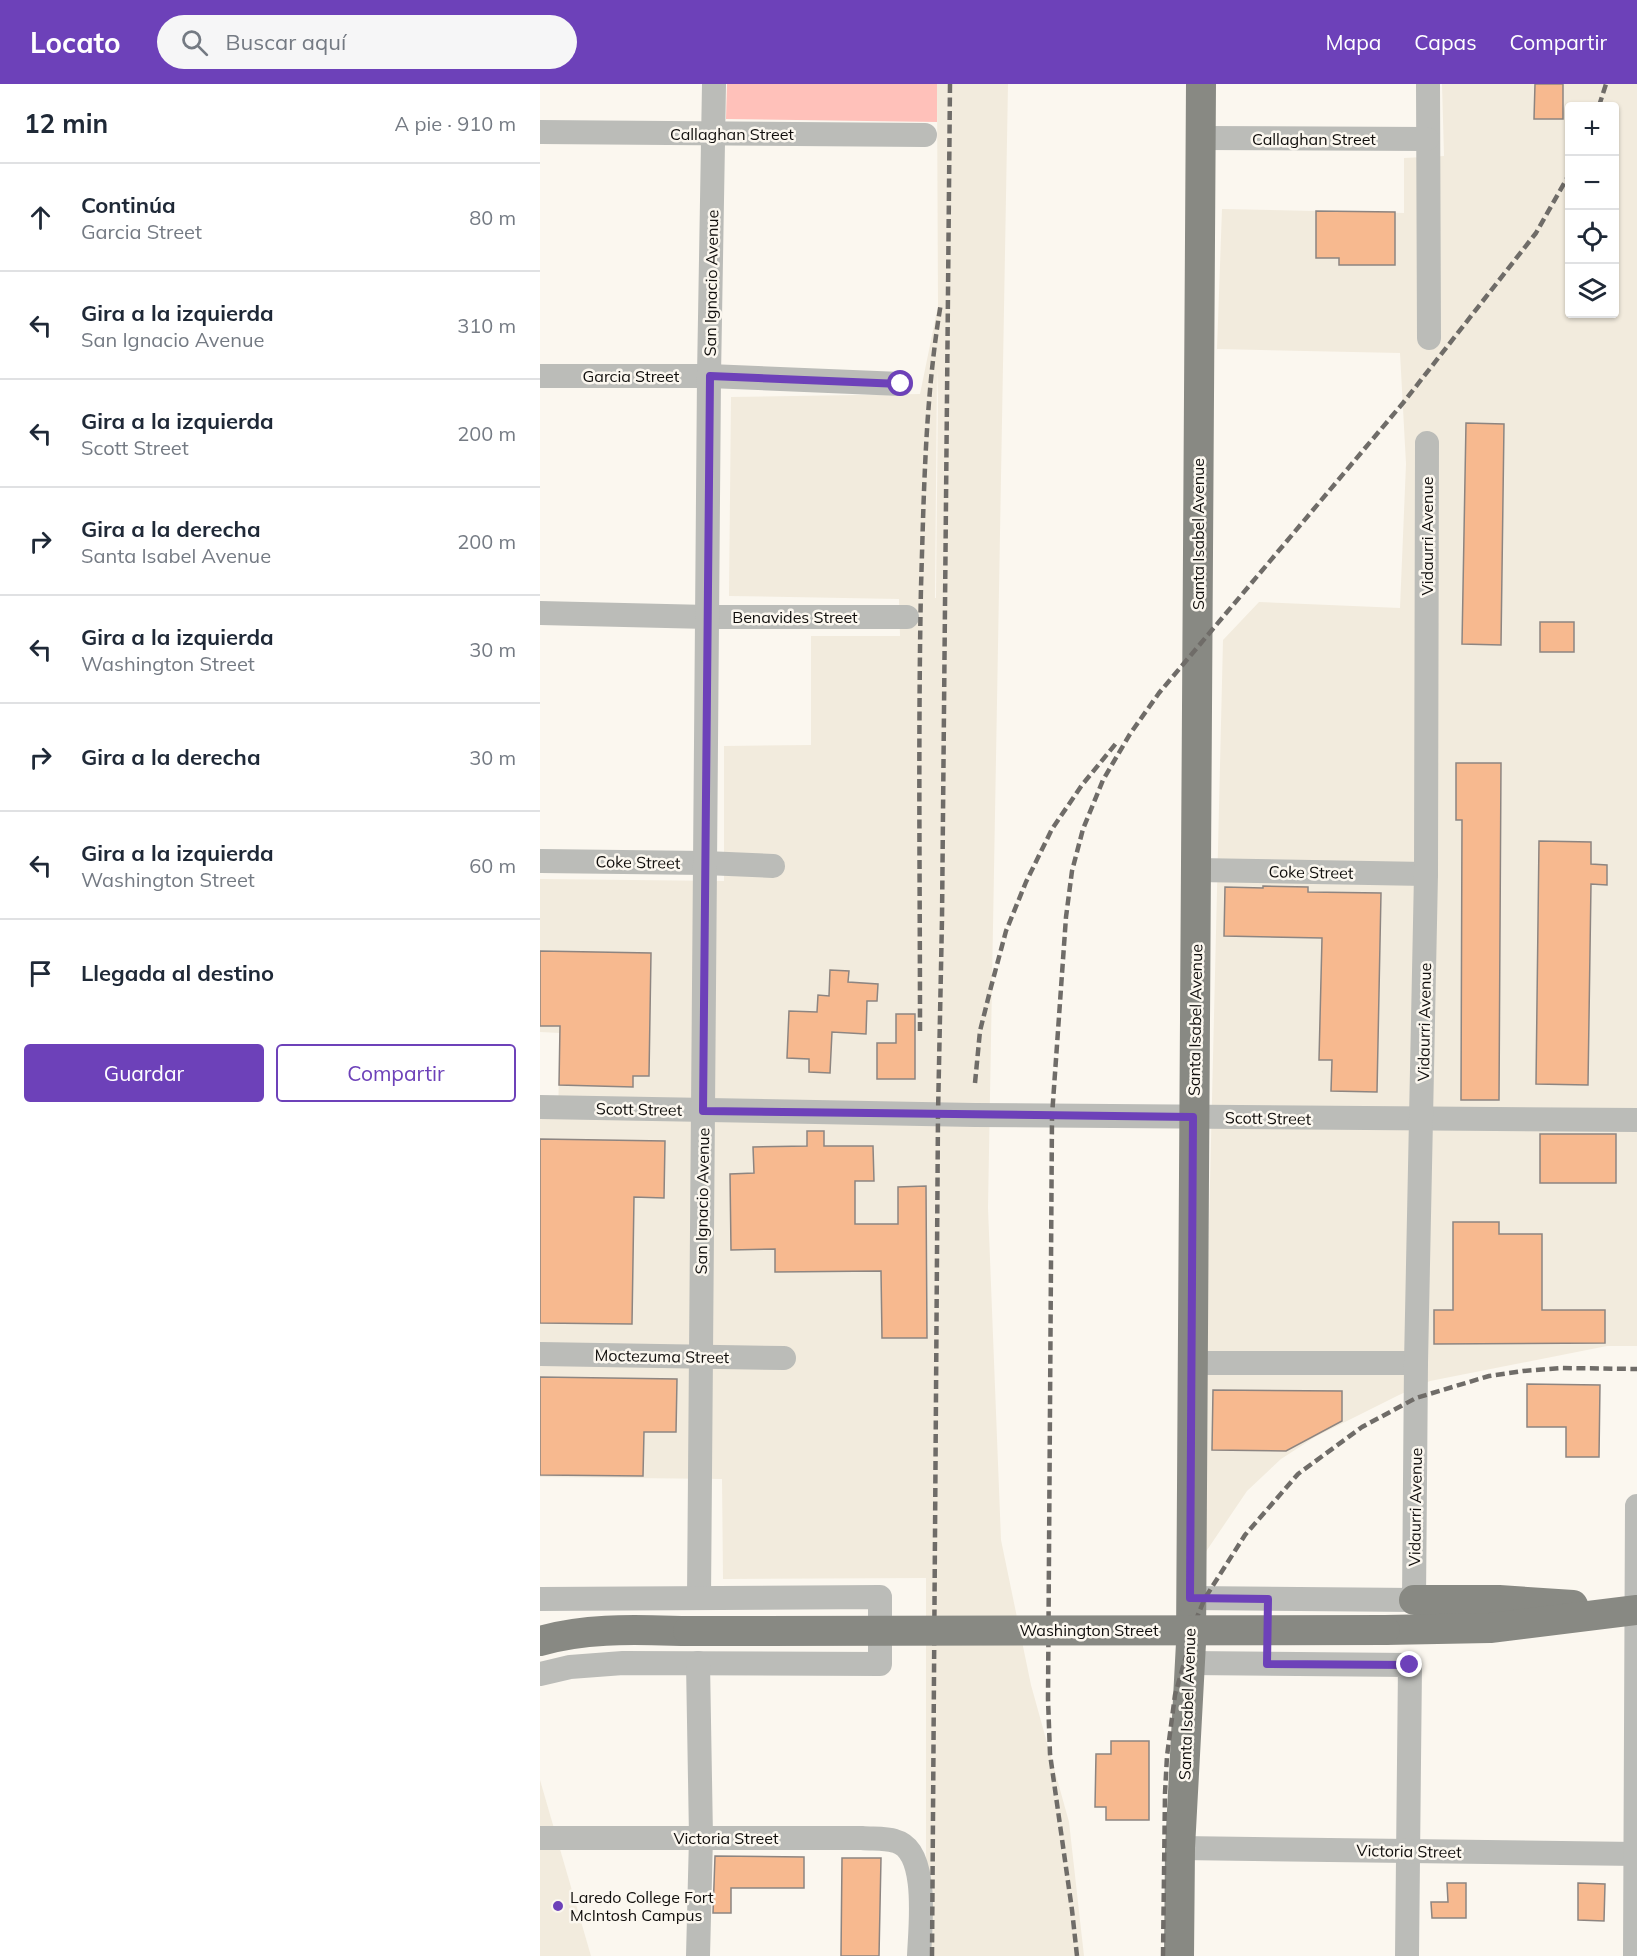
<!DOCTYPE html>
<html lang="es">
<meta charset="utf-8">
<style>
:root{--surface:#fff;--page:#f6f6f7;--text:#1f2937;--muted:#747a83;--line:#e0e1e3;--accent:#6d41b9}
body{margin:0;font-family:Mulish,sans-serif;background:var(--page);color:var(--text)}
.controls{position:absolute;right:18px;top:18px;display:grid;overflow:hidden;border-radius:6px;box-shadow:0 2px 4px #0004}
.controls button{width:54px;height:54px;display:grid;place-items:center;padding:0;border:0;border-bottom:2px solid var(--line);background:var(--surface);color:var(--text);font:30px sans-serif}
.stop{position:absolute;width:18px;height:18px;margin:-14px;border:4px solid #6d41b9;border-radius:50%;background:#fff}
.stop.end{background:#6d41b9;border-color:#fff;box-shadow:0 2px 6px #0008}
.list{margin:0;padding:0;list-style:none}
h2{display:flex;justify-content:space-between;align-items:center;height:78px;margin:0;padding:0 24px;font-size:26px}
h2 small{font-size:20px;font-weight:400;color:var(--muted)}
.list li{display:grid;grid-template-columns:39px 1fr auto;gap:18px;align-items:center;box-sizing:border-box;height:108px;padding:0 24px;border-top:2px solid var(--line)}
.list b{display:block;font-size:22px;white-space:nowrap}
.list p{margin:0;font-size:20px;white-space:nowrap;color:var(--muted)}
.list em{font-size:20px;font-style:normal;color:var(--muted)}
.actions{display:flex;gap:12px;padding:18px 24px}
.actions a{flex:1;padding:14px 0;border:2px solid var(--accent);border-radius:6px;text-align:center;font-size:21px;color:var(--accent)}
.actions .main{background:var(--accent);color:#fff}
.icon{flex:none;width:33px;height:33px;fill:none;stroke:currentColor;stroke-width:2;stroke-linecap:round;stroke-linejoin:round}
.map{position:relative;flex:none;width:1097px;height:1872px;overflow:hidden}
header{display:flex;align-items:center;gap:36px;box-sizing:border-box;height:84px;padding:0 30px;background:var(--accent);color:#fff}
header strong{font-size:28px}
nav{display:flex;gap:33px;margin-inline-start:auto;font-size:21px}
.search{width:420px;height:54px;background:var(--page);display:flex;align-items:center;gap:15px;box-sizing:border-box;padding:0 21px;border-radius:33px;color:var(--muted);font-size:22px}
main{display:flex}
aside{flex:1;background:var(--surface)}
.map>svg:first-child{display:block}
.built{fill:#f2ebdd;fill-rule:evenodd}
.green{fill:#ffc1ba}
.building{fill:#f7b98f;stroke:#8d8581;stroke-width:1.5}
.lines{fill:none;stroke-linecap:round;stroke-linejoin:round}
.minor{stroke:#bbbcb8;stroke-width:24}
.major{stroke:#888983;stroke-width:30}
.rail{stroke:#6f6c68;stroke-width:4.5;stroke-dasharray:9 4.5;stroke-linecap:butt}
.major-bridge{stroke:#888983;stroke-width:30}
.route{stroke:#6d41b9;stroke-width:8}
.poi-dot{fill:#6d41b9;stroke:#fbf7ef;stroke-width:2}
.labels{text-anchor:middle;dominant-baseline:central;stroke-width:5;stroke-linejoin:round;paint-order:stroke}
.street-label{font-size:16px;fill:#100e0c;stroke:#fbf7ef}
.poi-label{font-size:16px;fill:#100e0c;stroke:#fbf7ef;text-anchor:start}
</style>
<header>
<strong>Locato</strong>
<div class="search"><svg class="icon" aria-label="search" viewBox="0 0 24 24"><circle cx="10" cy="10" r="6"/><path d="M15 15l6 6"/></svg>Buscar aquí</div>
<nav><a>Mapa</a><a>Capas</a><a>Compartir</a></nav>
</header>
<main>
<aside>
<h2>12 min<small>A pie · 910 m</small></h2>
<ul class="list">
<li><svg class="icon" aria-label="ahead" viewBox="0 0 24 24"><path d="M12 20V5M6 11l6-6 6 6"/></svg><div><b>Continúa</b><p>Garcia Street</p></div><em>80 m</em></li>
<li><svg class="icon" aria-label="left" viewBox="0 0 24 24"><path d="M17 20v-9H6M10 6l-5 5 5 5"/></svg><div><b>Gira a la izquierda</b><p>San Ignacio Avenue</p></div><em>310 m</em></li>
<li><svg class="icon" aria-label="left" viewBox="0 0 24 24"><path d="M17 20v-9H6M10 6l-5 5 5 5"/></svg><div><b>Gira a la izquierda</b><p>Scott Street</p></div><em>200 m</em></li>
<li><svg class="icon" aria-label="right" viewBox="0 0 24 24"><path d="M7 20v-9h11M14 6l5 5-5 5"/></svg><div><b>Gira a la derecha</b><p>Santa Isabel Avenue</p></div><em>200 m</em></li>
<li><svg class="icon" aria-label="left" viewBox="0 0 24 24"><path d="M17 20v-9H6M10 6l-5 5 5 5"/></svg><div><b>Gira a la izquierda</b><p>Washington Street</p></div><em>30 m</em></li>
<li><svg class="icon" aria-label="right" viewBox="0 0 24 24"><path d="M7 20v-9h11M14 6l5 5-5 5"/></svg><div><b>Gira a la derecha</b></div><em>30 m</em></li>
<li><svg class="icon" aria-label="left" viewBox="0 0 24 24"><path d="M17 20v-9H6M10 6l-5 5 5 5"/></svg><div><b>Gira a la izquierda</b><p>Washington Street</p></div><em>60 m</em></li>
<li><svg class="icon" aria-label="arrive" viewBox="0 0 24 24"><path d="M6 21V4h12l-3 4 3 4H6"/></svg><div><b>Llegada al destino</b></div></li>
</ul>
<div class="actions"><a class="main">Guardar</a><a>Compartir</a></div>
</aside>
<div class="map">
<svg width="1097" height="1872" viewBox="0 0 1097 1872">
<rect width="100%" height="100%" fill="#fbf7ef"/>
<g class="built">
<path d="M397,0H468L448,1124L461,1456L491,1601L529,1738L544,1872H386V1494L183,1495L182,1395L0,1393V1031H18L20,949L0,948V795L184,797V662L271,661V552H360L359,515L189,512L191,313L380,310L398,222ZM397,286L398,312L396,514H395Z"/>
<path d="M902,0H1097V1262H1067L890,1297L859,1311L775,1353L741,1375L707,1407L661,1475L683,556L719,518L860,524L866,380L860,269L677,265L682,125L864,129V74L904,72ZM1030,22H1074V230H1030Z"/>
<polygon points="0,1696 22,1772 51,1872 0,1872"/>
</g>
<polygon class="green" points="187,0 397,0 397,38 186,35"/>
<g class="building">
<polygon points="995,0 1023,0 1023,35 994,35"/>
<polygon points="776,127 855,128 855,181 799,181 799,174 776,174"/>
<polygon points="926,339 964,340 961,561 922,560"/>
<rect x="1000" y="538" width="34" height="30"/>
<polygon points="916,679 961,679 959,1016 921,1016 922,736 916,736"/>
<polygon points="999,757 1051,758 1051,780 1067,781 1067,801 1051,800 1048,1001 996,1000"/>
<polygon points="723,802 768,803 768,808 841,809 837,1008 791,1007 792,976 779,976 782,854 684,852 685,803 723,804"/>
<polygon points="0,867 111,869 109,992 93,992 93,1003 19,1001 20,942 0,942"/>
<polygon points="290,886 309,887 308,898 338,900 337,917 327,917 326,950 292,948 290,989 269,988 269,975 247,974 249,927 277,928 278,911 289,912"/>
<polygon points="356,930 375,930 375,995 337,995 337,959 356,959"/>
<polygon points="267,1047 284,1047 284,1062 333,1062 334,1097 315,1097 315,1140 358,1140 358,1103 386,1102 387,1254 342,1254 341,1187 235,1188 235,1165 191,1166 190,1090 214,1089 213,1063 267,1062"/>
<rect x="1000" y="1050" width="76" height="49"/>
<polygon points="0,1055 125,1057 124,1114 94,1113 92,1240 0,1239"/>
<polygon points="913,1138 959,1138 959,1150 1002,1150 1002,1226 1065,1226 1065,1259 894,1260 894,1226 913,1226"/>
<polygon points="0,1293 137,1295 136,1348 104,1348 103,1392 0,1391"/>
<polygon points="987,1300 1060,1301 1059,1373 1026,1373 1026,1343 987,1343"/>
<polygon points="673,1306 802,1307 802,1337 746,1367 672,1366"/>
<polygon points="571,1657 609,1657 609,1736 566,1736 566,1723 555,1723 556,1670 571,1670"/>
<polygon points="175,1772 264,1773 264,1804 191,1804 191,1829 173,1829"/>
<polygon points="302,1774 341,1774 339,1872 301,1872"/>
<polygon points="907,1799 926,1799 926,1834 892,1834 891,1818 908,1818"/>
<polygon points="1038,1799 1065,1800 1064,1837 1038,1836"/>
</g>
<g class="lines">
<g class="minor">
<polyline points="888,0 889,254"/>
<polyline points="0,48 385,51"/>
<polyline points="661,54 887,55"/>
<polyline points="0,292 169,292 361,300"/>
<polyline points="0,529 168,533 367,533"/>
<polyline points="0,777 165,779 233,782"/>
<polyline points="657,786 886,790"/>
<polyline points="0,1023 435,1031 1097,1036"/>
<polyline points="0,1270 244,1274"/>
<polyline points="652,1279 876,1279"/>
<polyline points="159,1514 169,292 174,0"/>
<polyline points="650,1514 874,1516 876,1279 886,790 887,359"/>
<polyline points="0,1515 340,1513 340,1580 83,1579 30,1583 0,1590"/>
<polyline points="158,1579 161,1753 158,1872"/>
<polyline points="650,1579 870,1581 867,1872"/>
<path d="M0,1754H322C333,1755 345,1754 355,1757C390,1766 380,1844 379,1872"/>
<polyline points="640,1764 1097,1770"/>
<polyline points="1095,1872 1097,1422"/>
</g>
<g class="major">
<polyline points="874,1516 959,1516 1033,1521"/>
<polyline points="845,1546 950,1544 1097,1526"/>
<path d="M0,1557C49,1543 98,1546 148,1547"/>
<polyline points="639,1872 640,1764 651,1559 661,0"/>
</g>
<g class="rail">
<polyline points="1059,22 1066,0"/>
<path d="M380,947C380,799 378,651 381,503C384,408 385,313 401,219"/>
<polyline points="435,999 440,947 451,903 466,847 486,798 512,745 542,701 578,657"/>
<polyline points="392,1872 398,1030 402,835 410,0"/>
<polyline points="537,1872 532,1826 510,1670 508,1615 512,1032 526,833 532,787 543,745 563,696 590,650 619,609 863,319 996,149 1030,89"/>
<polyline points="623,1872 625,1709 627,1672 635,1611 657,1533 665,1514 705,1451 758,1390 822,1343 876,1314 949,1292 983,1287 1022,1284 1097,1285"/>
</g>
<polyline class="major-bridge" points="148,1547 845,1546"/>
</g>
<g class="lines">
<polyline class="route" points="361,300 170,292 163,1027 653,1033 650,1514 728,1515 727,1580 870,1581"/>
</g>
<circle class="poi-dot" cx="18" cy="1822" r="6"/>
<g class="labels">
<g class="street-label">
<text x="192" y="50">Callaghan Street</text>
<text x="774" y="55">Callaghan Street</text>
<text transform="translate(171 199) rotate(-89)">San Ignacio Avenue</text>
<text x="91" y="292">Garcia Street</text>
<text transform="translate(658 450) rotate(-90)">Santa Isabel Avenue</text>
<text transform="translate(887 452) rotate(-90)">Vidaurri Avenue</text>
<text x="255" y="533">Benavides Street</text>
<text transform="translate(98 778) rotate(1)">Coke Street</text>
<text transform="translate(771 788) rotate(1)">Coke Street</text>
<text transform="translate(655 936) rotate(-89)">Santa Isabel Avenue</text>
<text transform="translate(884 938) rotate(-89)">Vidaurri Avenue</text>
<text transform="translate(99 1025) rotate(1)">Scott Street</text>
<text transform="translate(728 1034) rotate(1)">Scott Street</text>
<text transform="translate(162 1117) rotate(-89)">San Ignacio Avenue</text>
<text transform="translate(122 1272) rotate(1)">Moctezuma Street</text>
<text transform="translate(875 1423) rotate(-89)">Vidaurri Avenue</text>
<text x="549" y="1546">Washington Street</text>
<text transform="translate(647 1620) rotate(-88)">Santa Isabel Avenue</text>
<text x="186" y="1754">Victoria Street</text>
<text transform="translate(869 1767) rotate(1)">Victoria Street</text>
</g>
<g class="poi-label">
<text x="30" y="1813">Laredo College Fort<tspan x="30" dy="18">McIntosh Campus</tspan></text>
</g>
</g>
</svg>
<div class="controls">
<button>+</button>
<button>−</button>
<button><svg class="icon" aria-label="locate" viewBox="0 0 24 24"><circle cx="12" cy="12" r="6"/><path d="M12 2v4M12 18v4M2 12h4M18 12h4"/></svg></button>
<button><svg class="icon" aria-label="layers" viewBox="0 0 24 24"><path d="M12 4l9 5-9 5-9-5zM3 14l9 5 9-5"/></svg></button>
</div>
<div class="stop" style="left:361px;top:300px"></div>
<div class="stop end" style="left:870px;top:1581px"></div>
</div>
</main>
